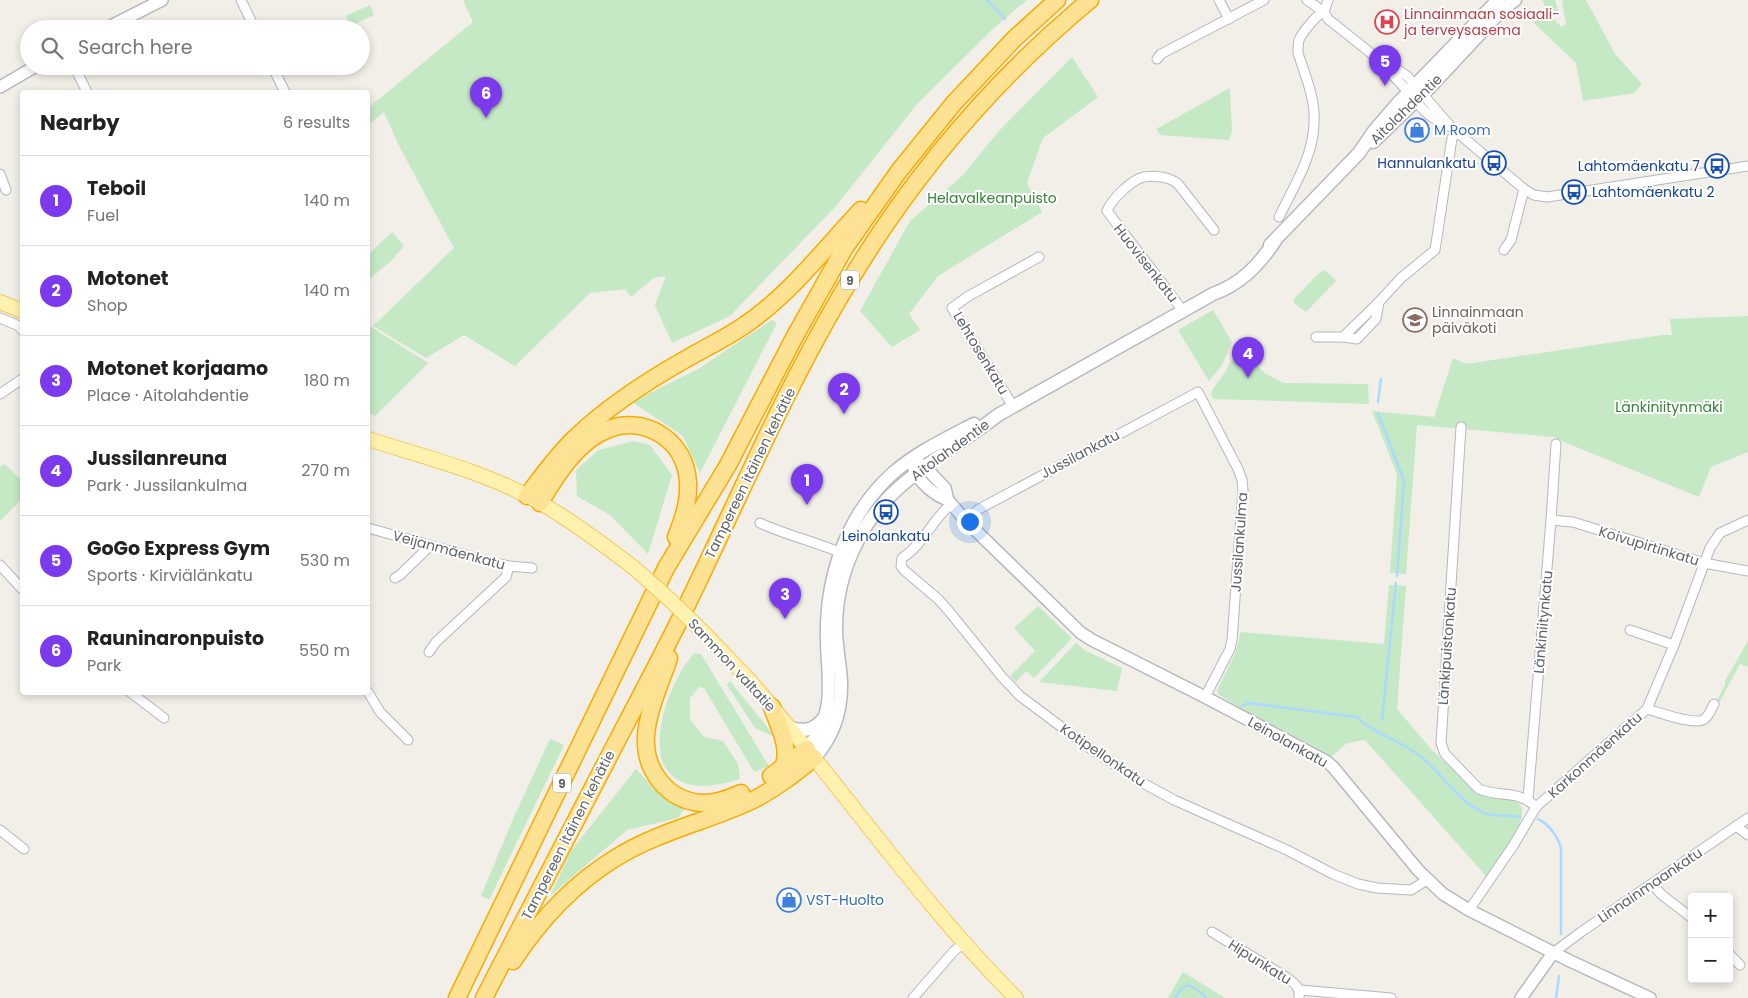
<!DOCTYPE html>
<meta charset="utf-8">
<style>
:root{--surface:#fff;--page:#f2f2f2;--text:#222;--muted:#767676;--line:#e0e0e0;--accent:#7c3aed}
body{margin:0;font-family:Poppins,sans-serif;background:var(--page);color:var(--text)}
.controls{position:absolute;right:15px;bottom:15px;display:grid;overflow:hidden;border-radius:5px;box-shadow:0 2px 8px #0003}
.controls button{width:45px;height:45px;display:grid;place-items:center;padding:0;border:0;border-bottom:1px solid var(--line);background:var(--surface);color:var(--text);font:25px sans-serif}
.you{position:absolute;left:969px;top:521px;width:18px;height:18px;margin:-12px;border:4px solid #fff;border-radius:50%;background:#1a73e8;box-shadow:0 0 0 8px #1a73e833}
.badge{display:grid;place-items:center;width:32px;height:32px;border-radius:50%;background:var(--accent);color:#fff;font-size:16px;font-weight:700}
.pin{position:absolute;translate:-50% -41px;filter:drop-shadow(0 1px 2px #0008)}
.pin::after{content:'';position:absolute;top:26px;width:18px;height:15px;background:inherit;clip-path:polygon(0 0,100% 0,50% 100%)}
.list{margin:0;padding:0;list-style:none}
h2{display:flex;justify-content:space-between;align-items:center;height:65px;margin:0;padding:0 20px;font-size:21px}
h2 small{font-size:16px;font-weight:400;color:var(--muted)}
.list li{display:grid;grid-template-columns:32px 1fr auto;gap:15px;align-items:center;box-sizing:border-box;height:90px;padding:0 20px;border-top:1px solid var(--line)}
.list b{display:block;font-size:19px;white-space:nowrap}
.list p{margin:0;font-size:16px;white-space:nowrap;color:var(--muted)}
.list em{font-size:16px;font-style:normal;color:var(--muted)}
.icon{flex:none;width:28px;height:28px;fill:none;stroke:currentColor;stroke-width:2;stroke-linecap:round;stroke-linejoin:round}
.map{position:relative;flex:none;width:1748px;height:998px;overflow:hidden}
.search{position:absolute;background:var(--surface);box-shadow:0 2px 8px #0003;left:20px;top:20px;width:350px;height:55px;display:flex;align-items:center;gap:12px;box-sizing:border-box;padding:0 18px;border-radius:28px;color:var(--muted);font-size:19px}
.panel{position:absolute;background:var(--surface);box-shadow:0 2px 8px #0003;left:20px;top:90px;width:350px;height:605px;border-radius:5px}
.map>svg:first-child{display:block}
.green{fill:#c5e8c5}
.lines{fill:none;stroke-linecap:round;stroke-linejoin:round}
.stream{stroke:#aadaff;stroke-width:2.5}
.minor-casing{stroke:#b5b8bc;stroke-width:11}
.tertiary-casing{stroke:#b5b8bc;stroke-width:14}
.secondary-casing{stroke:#b6babf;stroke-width:15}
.primary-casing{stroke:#f2c960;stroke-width:16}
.motorway-casing{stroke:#f9ab00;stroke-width:19}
.minor{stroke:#fff;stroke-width:9}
.tertiary{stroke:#fff;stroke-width:11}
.secondary{stroke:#fff;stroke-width:12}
.primary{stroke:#fff2af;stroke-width:14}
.motorway{stroke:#fde293;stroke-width:16}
.primary-bridge-casing{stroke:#f2c960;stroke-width:16;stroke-linecap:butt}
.primary-bridge{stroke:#fff2af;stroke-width:14}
.labels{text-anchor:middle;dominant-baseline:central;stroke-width:4;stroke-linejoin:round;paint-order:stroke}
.shield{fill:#fff;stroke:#8f9295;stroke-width:1}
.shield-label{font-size:12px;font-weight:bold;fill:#5f6368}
.health-label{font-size:14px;fill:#be3a42;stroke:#fff;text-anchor:start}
.street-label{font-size:14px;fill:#5f6368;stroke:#fff}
.shop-label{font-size:14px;fill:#366cbe;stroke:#fff;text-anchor:start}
.transit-label{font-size:14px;fill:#164399;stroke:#fff;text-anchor:end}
.park-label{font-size:14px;fill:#348238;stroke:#fff}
.education-label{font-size:14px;fill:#785e54;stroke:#fff;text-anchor:start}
</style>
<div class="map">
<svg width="1748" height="998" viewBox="0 0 1748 998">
<rect width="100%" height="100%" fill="#f1efe8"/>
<g class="green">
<polygon points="463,0 1027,0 995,27 918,103 835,207 730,316 672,343 655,305 666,276 654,278 631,297 625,289 590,293 515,366 464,335 426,358 373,326 454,248 398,144 384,112 368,125 368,108 473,22"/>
<polygon points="1542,0 1555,0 1559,13 1558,16 1547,10"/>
<polygon points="1563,0 1586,0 1615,54 1642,84 1634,93 1583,101 1576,63 1531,20 1545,11 1562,27 1566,24 1562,1"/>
<polygon points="370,5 374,15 350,26 346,16"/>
<polygon points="1072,57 1098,97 1043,138 1027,183 1042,212 938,276 909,314 920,330 892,347 860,311 910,221 962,176 999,131"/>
<polygon points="1230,88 1232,131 1229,140 1161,135 1156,129"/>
<polygon points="392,232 404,246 391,261 368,280 368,255"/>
<polygon points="1325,270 1336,281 1306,312 1293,302 1295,298 1318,274"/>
<polygon points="1213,310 1232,342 1222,365 1209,381 1178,330"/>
<polygon points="1748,316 1748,452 1711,467 1699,497 1564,442 1554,437 1417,425 1406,574 1390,573 1397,474 1372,411 1434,417 1453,358 1466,364 1662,335 1672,335 1670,319"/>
<polygon points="772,320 777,323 700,473 683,436 632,402 698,369"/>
<polygon points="371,327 428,363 375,416 368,412 368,330"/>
<polygon points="1238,348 1248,350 1251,361 1266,374 1284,383 1368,384 1369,404 1214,399 1211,396 1212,390 1224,374"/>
<polygon points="633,441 650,445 672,475 648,554 610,515 577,496 576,470 599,450"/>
<polygon points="5,464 22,481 22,499 0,521 0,467"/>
<path d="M1389,585L1406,586L1397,709L1432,750L1479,794C1491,799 1507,797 1517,802C1536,813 1496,866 1487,877L1365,740L1347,743L1331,757L1325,752L1244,710L1218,694L1217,691C1226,669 1238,656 1240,632L1384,644Z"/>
<polygon points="1038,606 1072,638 1034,678 1026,671 1016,682 1010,676 1035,651 1014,628"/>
<polygon points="1748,641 1748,667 1740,664 1719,703 1716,702 1725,685 1725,681"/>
<polygon points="1076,643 1084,650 1122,668 1117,691 1039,682"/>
<path d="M694,653L701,654L769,766L754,772L704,688L699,687L690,698V720L704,737L723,741L738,764L740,779C717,786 685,793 668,771C666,768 663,765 662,762C653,728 672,679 694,653Z"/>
<polygon points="730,681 775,737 755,728 727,685"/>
<polygon points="550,739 564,745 489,900 481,896 513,819"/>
<polygon points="636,769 661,796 685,808 678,818 627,830 550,896 571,851"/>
<polygon points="1183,972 1225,998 1168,998"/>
</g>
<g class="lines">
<g class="stream">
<polyline points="987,0 1005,19"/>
<polyline points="1378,402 1381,379"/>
<polyline points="1378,413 1404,481 1397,576"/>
<path d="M1242,706L1248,703L1357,717C1371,732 1401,741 1419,755C1442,773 1456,799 1482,812C1492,817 1508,815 1520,817"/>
<polyline points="1382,720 1396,583"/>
<path d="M1538,819C1549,824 1558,837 1561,848V934"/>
<polyline points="1175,998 1182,988 1188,985 1196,989 1207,998"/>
<polyline points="1556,998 1559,976"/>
</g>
<g class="minor-casing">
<g id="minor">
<polyline points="241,0 255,29"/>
<polyline points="1219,0 1229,19"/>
<polyline points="1307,0 1324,12 1328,19 1372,54 1388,63 1407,76 1451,127 1524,189 1534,195 1547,197 1748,166"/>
<polyline points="1324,12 1328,0"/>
<path d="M1375,58C1383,67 1392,74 1400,83C1420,103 1420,114 1449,126"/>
<polyline points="1157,59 1161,54 1264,0"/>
<polyline points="74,66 87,92"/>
<polyline points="272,66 285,92"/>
<polyline points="0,174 6,190"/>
<path d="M1279,217C1293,188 1313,157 1314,124C1316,100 1305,75 1298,53C1298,49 1298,44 1299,40C1302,33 1317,14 1324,12"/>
<polyline points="1504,250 1511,240 1524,189"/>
<path d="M1184,312L1107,211C1111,200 1132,179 1144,177C1153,175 1171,177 1178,184L1214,230"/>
<polyline points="0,318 19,326 22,330"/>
<polyline points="1316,337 1343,337 1357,339 1376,319 1379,302 1401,278 1435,250 1452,138 1458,132"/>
<polyline points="1343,337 1379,302"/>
<polyline points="0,394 22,379"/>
<polyline points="1013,406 952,308 967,297 1039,257"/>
<path d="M1461,427L1441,743L1445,754L1479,789C1500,798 1517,789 1536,807"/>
<path d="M951,504C932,520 923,545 902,558L901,566L905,571L938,599L948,610L1002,677L1020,696L1091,749L1143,783L1174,800L1287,850L1333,874L1358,884L1377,888L1411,890L1427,880"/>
<polyline points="1551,520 1573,522 1704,563 1748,571"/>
<polyline points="966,521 979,509 1198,392 1238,469 1242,480 1243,490 1232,640 1230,649 1205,697"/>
<path d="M760,523C788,536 817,542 846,555"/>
<polyline points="368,528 494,563 509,566 532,568"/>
<polyline points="0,565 22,589"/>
<polyline points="395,578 400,575 430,546"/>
<polyline points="1630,630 1674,645"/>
<polyline points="429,652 436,642 506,577 509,566"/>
<polyline points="130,692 164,718"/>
<polyline points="368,692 380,712 408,740"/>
<path d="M1647,709C1659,712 1692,725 1703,720C1709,717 1711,709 1714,704"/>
<polyline points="1528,799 1551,520 1556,444"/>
<polyline points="1736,826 1748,835"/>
<polyline points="0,830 24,849"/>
<polyline points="1652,884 1662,895 1692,918"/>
<polyline points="1469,910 1513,846 1536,807 1647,709 1674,645 1710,548 1720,533 1748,520"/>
<path d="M1212,932L1286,977C1295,984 1300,986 1299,998"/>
<polyline points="1553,953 1581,932 1748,818"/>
<polyline points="1729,954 1740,965"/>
<polyline points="1300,990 1391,998"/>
<polyline points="913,998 954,951 964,943"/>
</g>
</g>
<g class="tertiary-casing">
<g id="tertiary">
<polyline points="105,29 162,0"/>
<polyline points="0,87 36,66"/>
<polyline points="912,460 924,466 945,488 948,500 966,521 1081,633 1092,640 1205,697 1326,761 1333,767 1418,870 1443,894 1469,910 1570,961 1650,998"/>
<path d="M913,466C917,481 934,495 948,500"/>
<polyline points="1521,998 1553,953"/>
</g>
</g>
<g class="secondary-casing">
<g id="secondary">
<polyline points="1373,142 1434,83 1503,9 1515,0"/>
<polyline points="1270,245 1359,153 1374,131 1399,102 1498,0"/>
<path d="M788,727C803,732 813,731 823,719"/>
<path d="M807,749C837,712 828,684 827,641C825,579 846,515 893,473C917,452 947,438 974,424"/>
<path d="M814,758C833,737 842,710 841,681C840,664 836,646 836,628C836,599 843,570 856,544C885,482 947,455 998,415L1213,294C1241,284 1259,265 1275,241"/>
</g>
</g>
<g class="primary-casing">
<g id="primary">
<polyline points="0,302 22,311"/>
<path d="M368,439C424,457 486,472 539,502C572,521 603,544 633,567"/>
<path d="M708,637C722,652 736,666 750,681C841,785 918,900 1016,998"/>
</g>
</g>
<g class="motorway-casing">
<g id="motorway">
<path d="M527,496C542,476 557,455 575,438C608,406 647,381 686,359C705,348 724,339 742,327C789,296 823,250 861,210"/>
<path d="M540,503C556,476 578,440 609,429C643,416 681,438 687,474C691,496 684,517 676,537"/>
<path d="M669,658C661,683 648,709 646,736C644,769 666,800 701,803C715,804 729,798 741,793"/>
<path d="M772,707C779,727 791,748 783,768"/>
<polyline points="771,776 807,749"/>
<path d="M513,961C540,920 572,885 614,859C656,832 706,822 751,801C774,790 794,774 814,758"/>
<polyline points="457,998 666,568 728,465 795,336 844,249 899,171 954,103 1014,39 1057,0"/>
<path d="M484,998C528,912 573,826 617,741C640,697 663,654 685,609C736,505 781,397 840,297C905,185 990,83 1090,0"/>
</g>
</g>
<use href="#minor" class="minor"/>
<use href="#tertiary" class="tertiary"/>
<use href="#secondary" class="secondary"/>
<use href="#primary" class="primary"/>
<use href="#motorway" class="motorway"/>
<g class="primary-bridge-casing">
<polyline id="primary-bridge" points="633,567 669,599 708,637"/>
</g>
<use href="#primary-bridge" class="primary-bridge"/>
</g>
<defs>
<g id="hospital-ring" transform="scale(1.25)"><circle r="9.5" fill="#fff" stroke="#e0444e" stroke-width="1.5"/><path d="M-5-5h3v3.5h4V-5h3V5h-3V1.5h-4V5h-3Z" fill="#e0444e"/></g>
<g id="shop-ring" transform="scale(1.25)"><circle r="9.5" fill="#fff" stroke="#3f7fe0" stroke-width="1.5"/><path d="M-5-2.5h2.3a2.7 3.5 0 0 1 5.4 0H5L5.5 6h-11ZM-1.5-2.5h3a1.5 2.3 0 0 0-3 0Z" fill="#3f7fe0"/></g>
<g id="bus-ring" transform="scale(1.25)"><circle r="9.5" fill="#fff" stroke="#1a4fb4" stroke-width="1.5"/><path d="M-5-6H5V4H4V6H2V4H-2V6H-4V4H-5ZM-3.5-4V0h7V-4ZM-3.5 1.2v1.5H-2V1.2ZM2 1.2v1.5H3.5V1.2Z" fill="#1a4fb4"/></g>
<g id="school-ring" transform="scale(1.25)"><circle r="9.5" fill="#fff" stroke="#8d6e63" stroke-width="1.5"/><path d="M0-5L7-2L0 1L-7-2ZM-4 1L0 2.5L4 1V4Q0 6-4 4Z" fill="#8d6e63"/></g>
</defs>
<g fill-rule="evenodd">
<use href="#hospital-ring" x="1387" y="22"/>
<use href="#shop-ring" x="1417" y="130"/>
<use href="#bus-ring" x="1494" y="163"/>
<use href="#bus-ring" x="1717" y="166"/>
<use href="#bus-ring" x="1574" y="192"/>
<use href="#school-ring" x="1415" y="320"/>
<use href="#bus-ring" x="886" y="512"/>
<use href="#shop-ring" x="789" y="900"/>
</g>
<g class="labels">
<g class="shield">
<rect x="841" y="270.5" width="18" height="19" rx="4"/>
<rect x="553" y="773.5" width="18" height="19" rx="4"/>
</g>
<g class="shield-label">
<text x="850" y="280">9</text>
<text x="562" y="783">9</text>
</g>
<g class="health-label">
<text x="1404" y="14">Linnainmaan sosiaali-<tspan x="1404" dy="16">ja terveysasema</tspan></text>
</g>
<g class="street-label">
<text transform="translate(1406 109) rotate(-44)">Aitolahdentie</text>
<text transform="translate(1146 263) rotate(52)">Huovisenkatu</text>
<text transform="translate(981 353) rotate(59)">Lehtosenkatu</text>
<text transform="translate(950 450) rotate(-36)">Aitolahdentie</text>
<text transform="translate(1080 454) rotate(-28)">Jussilankatu</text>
<text transform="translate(750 473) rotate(-64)">Tampereen itäinen kehätie</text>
<text transform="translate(1239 542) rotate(-86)">Jussilankulma</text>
<text transform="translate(1649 546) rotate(17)">Koivupirtinkatu</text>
<text transform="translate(449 550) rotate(15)">Veijanmäenkatu</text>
<text transform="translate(1543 622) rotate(-85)">Länkiniitynkatu</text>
<text transform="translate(1447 646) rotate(-86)">Länkipuistonkatu</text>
<text transform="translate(732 665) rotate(47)">Sammon valtatie</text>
<text transform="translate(1288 742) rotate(29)">Leinolankatu</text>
<text transform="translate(1103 755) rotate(34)">Kotipellonkatu</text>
<text transform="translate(1595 755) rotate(-42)">Karkonmäenkatu</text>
<text transform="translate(568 835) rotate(-63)">Tampereen itäinen kehätie</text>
<text transform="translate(1650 885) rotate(-34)">Linnainmaankatu</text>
<text transform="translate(1260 962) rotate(32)">Hipunkatu</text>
</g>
<g class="shop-label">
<text x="1434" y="130">M Room</text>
<text x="806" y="900">VST-Huolto</text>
</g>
<g class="transit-label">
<text x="1476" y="163">Hannulankatu</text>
<text x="1700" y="166">Lahtomäenkatu 7</text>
<text x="1592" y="192" text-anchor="start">Lahtomäenkatu 2</text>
<text x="886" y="536" text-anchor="middle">Leinolankatu</text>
</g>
<g class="park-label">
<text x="992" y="198">Helavalkeanpuisto</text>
<text x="1669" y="407">Länkiniitynmäki</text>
</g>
<g class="education-label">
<text x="1432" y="312">Linnainmaan<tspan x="1432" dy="16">päiväkoti</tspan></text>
</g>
</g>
</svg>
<div class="controls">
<button>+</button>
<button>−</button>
</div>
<div class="you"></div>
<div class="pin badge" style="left:807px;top:505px">1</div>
<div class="pin badge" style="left:844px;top:414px">2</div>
<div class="pin badge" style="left:785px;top:619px">3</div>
<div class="pin badge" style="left:1248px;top:378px">4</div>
<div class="pin badge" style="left:1385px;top:86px">5</div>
<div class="pin badge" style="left:486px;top:118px">6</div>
<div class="search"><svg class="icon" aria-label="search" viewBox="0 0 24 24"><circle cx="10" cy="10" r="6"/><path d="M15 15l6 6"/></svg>Search here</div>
<section class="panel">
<h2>Nearby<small>6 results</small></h2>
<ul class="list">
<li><span class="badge">1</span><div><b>Teboil</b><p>Fuel</p></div><em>140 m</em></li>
<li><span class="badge">2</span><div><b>Motonet</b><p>Shop</p></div><em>140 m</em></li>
<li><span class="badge">3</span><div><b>Motonet korjaamo</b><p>Place · Aitolahdentie</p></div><em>180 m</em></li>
<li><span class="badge">4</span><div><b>Jussilanreuna</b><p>Park · Jussilankulma</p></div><em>270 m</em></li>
<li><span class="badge">5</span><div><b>GoGo Express Gym</b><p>Sports · Kirviälänkatu</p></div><em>530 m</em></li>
<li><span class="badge">6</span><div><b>Rauninaronpuisto</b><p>Park</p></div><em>550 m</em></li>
</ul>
</section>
</div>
